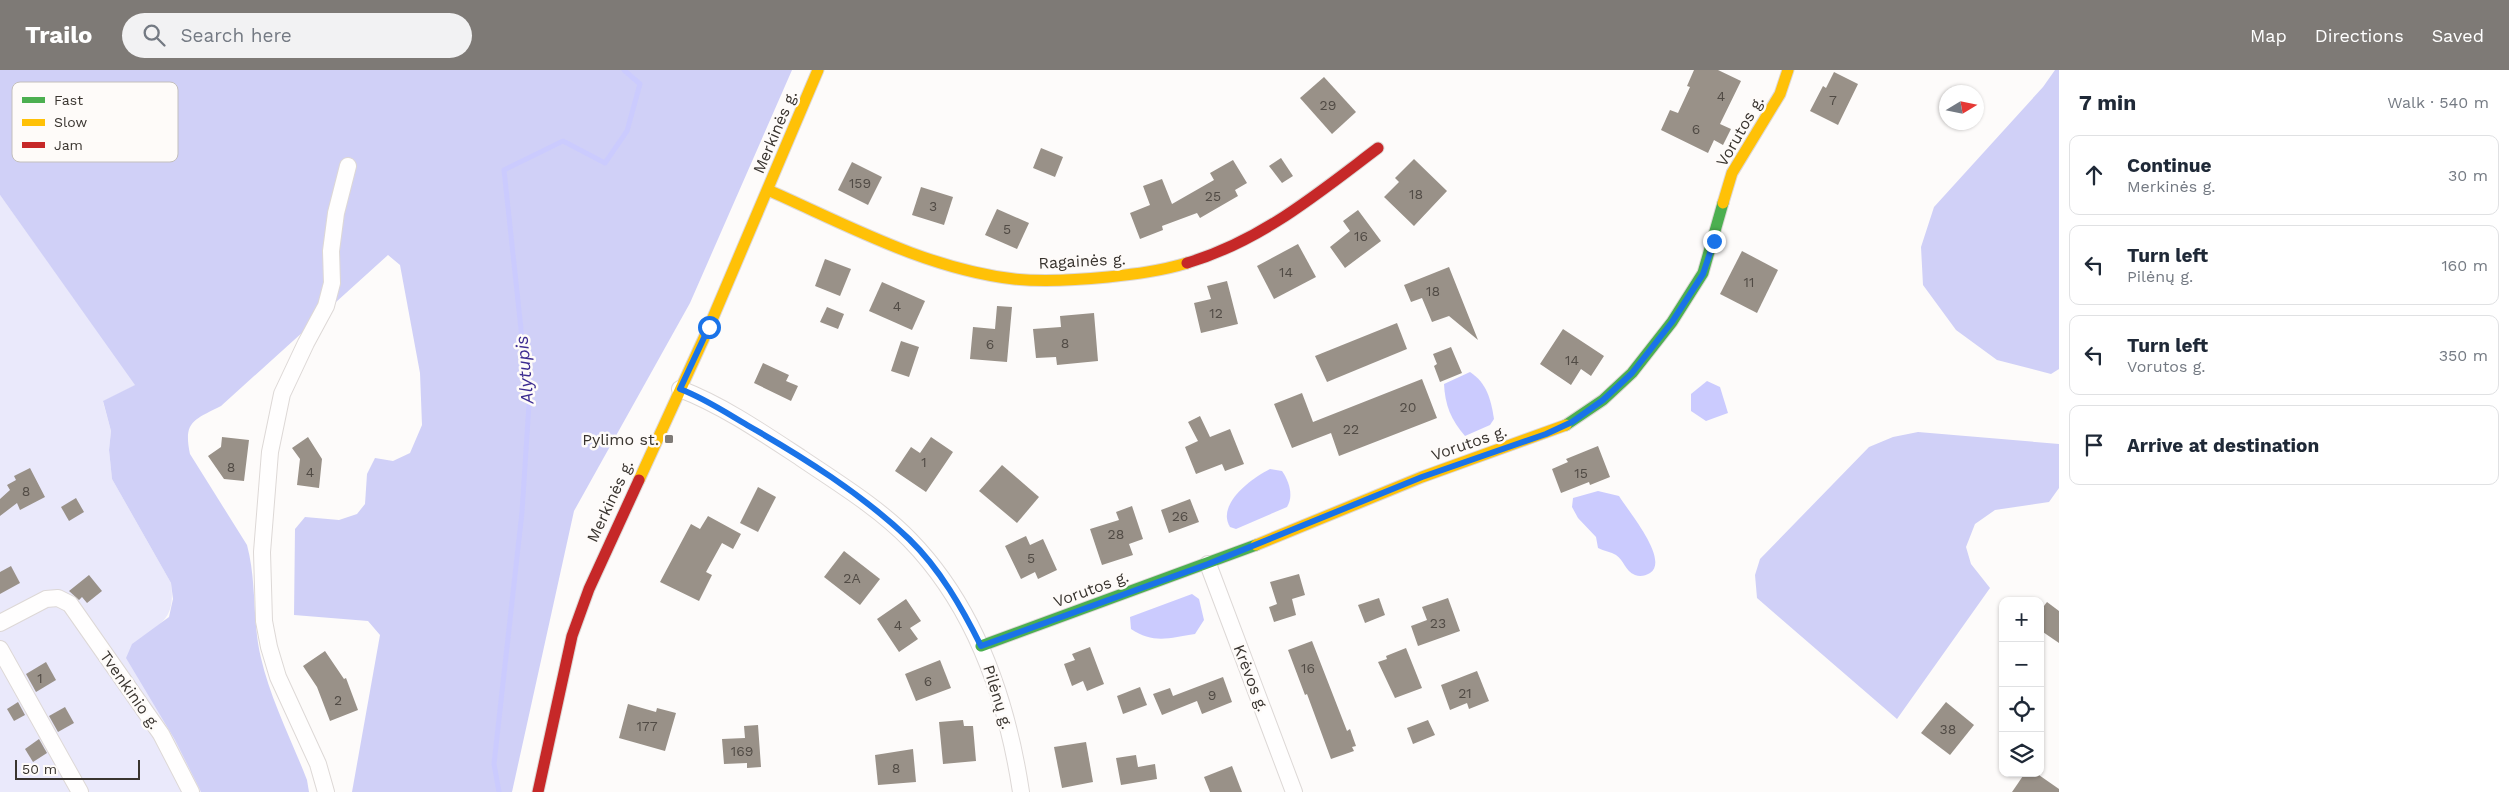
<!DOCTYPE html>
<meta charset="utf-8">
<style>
:root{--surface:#fff;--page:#f2f2f3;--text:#1f2937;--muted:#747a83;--line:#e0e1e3;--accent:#7e7a76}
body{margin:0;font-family:"Work Sans",sans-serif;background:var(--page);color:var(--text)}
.controls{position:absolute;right:15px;bottom:15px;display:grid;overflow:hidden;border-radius:10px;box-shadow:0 1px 4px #0004}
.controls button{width:45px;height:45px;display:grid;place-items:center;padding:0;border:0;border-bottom:1px solid var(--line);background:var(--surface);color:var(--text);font:25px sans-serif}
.compass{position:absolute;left:1939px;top:15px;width:45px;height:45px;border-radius:50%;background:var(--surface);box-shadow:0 1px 4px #0004;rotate:80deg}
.scale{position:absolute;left:15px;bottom:12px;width:125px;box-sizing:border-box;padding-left:5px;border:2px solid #39342f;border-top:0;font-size:14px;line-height:18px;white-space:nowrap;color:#39342f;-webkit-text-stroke:4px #fefbf9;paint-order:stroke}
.stop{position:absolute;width:15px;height:15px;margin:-11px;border:4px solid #1a73e8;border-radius:50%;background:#fff}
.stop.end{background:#1a73e8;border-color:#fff;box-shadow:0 1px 5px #0008}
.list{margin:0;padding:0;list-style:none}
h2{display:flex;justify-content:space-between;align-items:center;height:65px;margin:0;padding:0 20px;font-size:21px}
h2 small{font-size:16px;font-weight:400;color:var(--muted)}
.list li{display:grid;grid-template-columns:32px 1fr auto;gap:15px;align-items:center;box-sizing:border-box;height:80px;margin:0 10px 10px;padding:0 10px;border:1px solid var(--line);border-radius:10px}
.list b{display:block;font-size:19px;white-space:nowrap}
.list p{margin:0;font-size:16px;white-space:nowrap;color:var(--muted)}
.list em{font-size:16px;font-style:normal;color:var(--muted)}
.icon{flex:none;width:28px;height:28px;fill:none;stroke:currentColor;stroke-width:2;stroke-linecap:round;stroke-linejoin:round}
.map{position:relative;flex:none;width:2059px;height:722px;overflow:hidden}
header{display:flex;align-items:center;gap:30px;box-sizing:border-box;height:70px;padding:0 25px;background:var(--accent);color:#fff}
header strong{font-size:24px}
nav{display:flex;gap:28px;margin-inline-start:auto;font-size:18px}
.search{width:350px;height:45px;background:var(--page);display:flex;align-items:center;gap:12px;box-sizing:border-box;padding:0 18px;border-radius:28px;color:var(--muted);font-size:19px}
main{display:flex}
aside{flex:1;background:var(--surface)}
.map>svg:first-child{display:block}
.green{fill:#eae9fb}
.forest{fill:#d0d0f7}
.water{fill:#cbcbfe}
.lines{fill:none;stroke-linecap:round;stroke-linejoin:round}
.stream{stroke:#cbcbfe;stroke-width:5}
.building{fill:#999188}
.street-casing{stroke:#ddd8d6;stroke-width:18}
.fast-casing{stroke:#ddd8d6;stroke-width:13}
.slow-casing{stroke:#ddd8d6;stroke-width:13}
.jam-casing{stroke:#ddd8d6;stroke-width:13}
.street{stroke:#fffefe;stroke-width:16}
.fast{stroke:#4caf50;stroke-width:11}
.slow{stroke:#ffc107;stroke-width:11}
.jam{stroke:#c62828;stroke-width:11}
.route{stroke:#1a73e8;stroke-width:6}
.poi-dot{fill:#7e7a76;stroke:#fefbf9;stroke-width:2}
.labels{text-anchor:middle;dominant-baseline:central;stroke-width:5;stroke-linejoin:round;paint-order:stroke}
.number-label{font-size:14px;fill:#514b45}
.street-label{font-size:16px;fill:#39342f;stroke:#fefbf9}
.poi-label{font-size:16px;fill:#39342f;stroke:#fefbf9;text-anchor:end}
.water-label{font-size:18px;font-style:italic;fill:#3d2c91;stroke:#fefbf9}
.key{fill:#fefbf9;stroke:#c3bfbc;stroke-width:1}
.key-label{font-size:14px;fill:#39342f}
</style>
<header>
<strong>Trailo</strong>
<div class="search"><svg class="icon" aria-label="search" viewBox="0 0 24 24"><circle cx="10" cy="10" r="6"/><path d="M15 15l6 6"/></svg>Search here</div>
<nav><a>Map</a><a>Directions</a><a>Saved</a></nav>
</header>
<main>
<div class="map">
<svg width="2059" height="722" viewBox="0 0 2059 722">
<rect width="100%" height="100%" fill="#fdfbfa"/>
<path class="green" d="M0,125L136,315L103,332L111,361L109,380L112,409L171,513C176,551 160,553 133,574L201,722H0Z"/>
<g class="forest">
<path d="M0,0H792L690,233L574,441L512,722H352L380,565L368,551L294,545L295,459L305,447L339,450L357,444L365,434L367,404L375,388L393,391L410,383L422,355L420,303L400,195L388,185L221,336C194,350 183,351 190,384L247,475C257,512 252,551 261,588C270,628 292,671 307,710L309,722H201L175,670L126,588L132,574L169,547L173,529L171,513L112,409L109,380L111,361L103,331L135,315L0,125Z"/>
<polygon points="2055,0 2059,0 2059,299 2051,304 1997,290 1956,260 1923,215 1921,177 1934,137 2043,17"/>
<polygon points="1918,362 2059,374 2059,418 2049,432 1995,440 1975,454 1966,477 1971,494 1990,518 1897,649 1757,528 1755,505 1760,489 1869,377 1893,367"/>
</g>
<g class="water">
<path d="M1470,302C1487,313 1491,330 1494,349L1490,355L1465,366C1451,350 1445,335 1444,314Z"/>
<polygon points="1707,311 1720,317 1728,343 1706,351 1691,341 1691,324"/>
<path d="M1270,399L1282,401C1289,411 1294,426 1287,437L1236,459L1230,457C1216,434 1252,408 1270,399Z"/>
<path d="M1598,421L1619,426C1628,441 1670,490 1650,503C1645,506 1640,507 1635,505C1625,501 1624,490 1616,485C1611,482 1604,481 1598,478L1596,467L1578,448L1572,437L1573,428Z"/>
<path d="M1192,524L1199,529L1204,550L1195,564C1170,568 1153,574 1131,559L1130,547Z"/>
</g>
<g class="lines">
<polyline class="stream" points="499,722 494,694 522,442 529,334 504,100 563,71 605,93 627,61 640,14 624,0"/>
</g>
<g class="building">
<polygon points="1694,0 1718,0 1741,11 1720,54 1731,59 1723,75 1714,70 1708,83 1661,60 1670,40 1678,43 1690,17 1687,16"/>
<polygon points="1834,2 1858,14 1838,55 1810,41 1823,16 1826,18"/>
<polygon points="1324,7 1356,42 1332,64 1300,28"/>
<polygon points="1041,78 1063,87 1055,107 1033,98"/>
<polygon points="1281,88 1293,106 1282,113 1269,96"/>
<polygon points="1414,89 1447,121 1414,156 1384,127 1399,112 1395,108"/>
<polygon points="1233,90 1247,113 1235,120 1238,126 1200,148 1197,143 1162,156 1163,160 1140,169 1130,143 1150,135 1143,116 1162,109 1172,134 1214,110 1210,103"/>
<polygon points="852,92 882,107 868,135 838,120"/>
<polygon points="921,117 953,127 944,155 912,145"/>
<polygon points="997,139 1029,153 1017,179 985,165"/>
<polygon points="1358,140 1381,171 1345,198 1330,177 1350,161 1343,151"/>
<polygon points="1298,174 1316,207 1274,229 1257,196"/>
<polygon points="1742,181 1778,200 1757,243 1720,224"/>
<polygon points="825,189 851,199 840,226 815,216"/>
<polygon points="1449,197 1478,270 1449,246 1432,252 1422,228 1411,232 1404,215"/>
<polygon points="1227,211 1238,254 1201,263 1194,233 1211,229 1207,216"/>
<polygon points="882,212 925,231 912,260 869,241"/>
<polygon points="997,236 1012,237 1007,292 970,289 973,257 995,259"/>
<polygon points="827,237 844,244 838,259 820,252"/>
<polygon points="1094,243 1098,291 1057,295 1056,287 1036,288 1033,259 1061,257 1060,246"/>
<polygon points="1397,253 1407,279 1327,312 1315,286"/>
<polygon points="1563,259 1604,286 1591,306 1581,299 1571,315 1540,294"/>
<polygon points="901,271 919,277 909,307 891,301"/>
<polygon points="1451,277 1462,303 1440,312 1434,296 1437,294 1433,284"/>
<polygon points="763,293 789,305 786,311 798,316 791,331 754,313"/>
<polygon points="1422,309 1437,348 1339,386 1331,363 1292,378 1274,334 1302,323 1313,352"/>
<polygon points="1200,346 1210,367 1230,359 1244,394 1225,401 1222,394 1196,404 1185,377 1198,371 1188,352"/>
<polygon points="222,367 249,370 244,411 224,409 208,386 221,377"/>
<polygon points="308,367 322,389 319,418 297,415 300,389 292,378"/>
<polygon points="931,367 953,382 926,422 895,401 911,377 920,383"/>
<polygon points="1598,376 1610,407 1590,415 1589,412 1561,423 1552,399 1568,392 1566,389"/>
<polygon points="1002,395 1039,427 1017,453 979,421"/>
<polygon points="30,398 45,427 20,440 17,433 0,446 0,429 10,420 7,415 16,410 14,406"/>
<polygon points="758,417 776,427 758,462 740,453"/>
<polygon points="76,428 84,442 69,451 61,437"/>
<polygon points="1190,429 1199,452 1169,463 1161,440"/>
<polygon points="1132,436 1143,469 1129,474 1133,485 1102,495 1090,459 1119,450 1116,442"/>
<polygon points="708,446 741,464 733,479 722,473 706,502 712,505 699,531 660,512 691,454 700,459"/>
<polygon points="1026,466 1030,475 1043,469 1057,500 1038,509 1035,502 1021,509 1005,476"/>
<polygon points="844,481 880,509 860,535 824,507"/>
<polygon points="11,496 20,513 0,524 0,502"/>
<polygon points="1299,504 1305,525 1292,529 1296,545 1274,552 1269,537 1277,534 1270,512"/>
<polygon points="89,505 102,521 87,533 82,527 79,530 69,521"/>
<polygon points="1379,528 1385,545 1365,553 1358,535"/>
<polygon points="1448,528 1460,561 1418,576 1411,556 1427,550 1422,537"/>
<polygon points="906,529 921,551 910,558 918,569 899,582 877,549"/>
<polygon points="2047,532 2059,541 2059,573 2040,560 2040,541"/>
<polygon points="1312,571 1347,661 1350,659 1356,676 1352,677 1354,681 1331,689 1307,624 1305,625 1288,580"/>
<polygon points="1090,577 1104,614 1087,621 1083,611 1072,616 1064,594 1075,590 1072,584"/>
<polygon points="1406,578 1422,618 1395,628 1378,592 1387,589 1386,586"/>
<polygon points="325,581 344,609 346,608 358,640 330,651 317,617 303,596"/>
<polygon points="940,590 951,618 916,631 905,604"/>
<polygon points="46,592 56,610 36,622 26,604"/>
<polygon points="1477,601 1489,631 1469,639 1467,633 1450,640 1441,615"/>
<polygon points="1223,607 1232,632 1202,644 1197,631 1162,645 1153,624 1170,618 1173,626"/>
<polygon points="1140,617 1147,635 1123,644 1117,626"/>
<polygon points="18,632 25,645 14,651 7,639"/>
<polygon points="1946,632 1974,655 1950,685 1921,663"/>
<polygon points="628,634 656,642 657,638 676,643 665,681 619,668"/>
<polygon points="65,637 74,653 58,662 49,646"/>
<polygon points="963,650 964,656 973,656 976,691 943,694 939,652"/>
<polygon points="1428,650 1435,665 1413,674 1407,658"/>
<polygon points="758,655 761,697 747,698 747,693 724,694 722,669 745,668 744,656"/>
<polygon points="39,669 47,683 33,692 25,679"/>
<polygon points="1086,672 1093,712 1062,718 1054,677"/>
<polygon points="913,679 916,712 878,715 875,685"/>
<polygon points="1136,685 1138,697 1155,694 1157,709 1121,715 1116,688"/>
<polygon points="1232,696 1242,722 1210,722 1204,707"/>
<polygon points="2025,703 2036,703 2059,719 2059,722 2012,722"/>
</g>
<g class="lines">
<g class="street-casing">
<g id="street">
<path d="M680,319C722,335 763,363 801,388C838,413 879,438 910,470C976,538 1007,630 1021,722"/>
<polyline points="1208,494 1294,722"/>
<polyline points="0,553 46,529 58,528 70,534 161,664 191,722"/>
<polyline points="0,579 80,722"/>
<polyline points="326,722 318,694 278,607 269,577 264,551 262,482 270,382 282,324 306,273 326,236 332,213 331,181 336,143 348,96"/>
</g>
</g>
<g class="fast-casing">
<g id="fast">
<polyline points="1566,355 1603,330 1632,303 1672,252 1703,203 1723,133"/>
<polyline points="981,576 1256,475"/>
</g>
</g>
<g class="slow-casing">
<g id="slow">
<path d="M768,120C847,155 927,199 1014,209C1045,212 1077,210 1108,207C1135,204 1161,201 1187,193"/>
<polyline points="1723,133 1732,103 1780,24 1788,0"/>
<polyline points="639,410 709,257 818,0"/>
<polyline points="1256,475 1422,407 1566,355"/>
</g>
</g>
<g class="jam-casing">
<g id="jam">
<path d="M1187,193C1261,171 1317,124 1378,78"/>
<polyline points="538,722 572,566 589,519 639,410"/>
</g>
</g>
<use href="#street" class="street"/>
<use href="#fast" class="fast"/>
<use href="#slow" class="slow"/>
<use href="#jam" class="jam"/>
</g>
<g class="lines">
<path class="route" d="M709,257L680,319C704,328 725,342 747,355C803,387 862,424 909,469C940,499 962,538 981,576L1208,494L1422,407L1546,364L1572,352L1603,330L1632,303L1672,252L1703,204L1714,171"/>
</g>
<rect class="poi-dot" x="664" y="364" width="10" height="10" rx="2.5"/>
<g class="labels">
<g class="number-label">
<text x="1721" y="26">4</text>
<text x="1833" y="30">7</text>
<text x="1328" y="35">29</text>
<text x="1696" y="59">6</text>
<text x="860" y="113">159</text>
<text x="1416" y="124">18</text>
<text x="1213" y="126">25</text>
<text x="933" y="136">3</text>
<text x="1007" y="159">5</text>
<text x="1361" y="166">16</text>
<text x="1286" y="202">14</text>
<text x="1749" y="212">11</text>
<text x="1433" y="221">18</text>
<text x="897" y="236">4</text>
<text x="1216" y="243">12</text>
<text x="1065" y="273">8</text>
<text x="990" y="274">6</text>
<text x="1572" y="290">14</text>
<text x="1408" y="337">20</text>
<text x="1351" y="359">22</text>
<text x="924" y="392">1</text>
<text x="231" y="397">8</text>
<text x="310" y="402">4</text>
<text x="1581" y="403">15</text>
<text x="26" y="421">8</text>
<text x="1180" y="446">26</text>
<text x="1116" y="464">28</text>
<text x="1031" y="488">5</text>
<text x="852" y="508">2A</text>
<text x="1438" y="553">23</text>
<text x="898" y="555">4</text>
<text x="1308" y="598">16</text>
<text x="40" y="608">1</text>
<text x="928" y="611">6</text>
<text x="1465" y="623">21</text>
<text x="1212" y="625">9</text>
<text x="338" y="630">2</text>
<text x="647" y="656">177</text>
<text x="1948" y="659">38</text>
<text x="742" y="681">169</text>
<text x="896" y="698">8</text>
</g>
<g class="street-label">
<text transform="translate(1740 61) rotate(-60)">Vorutos g.</text>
<text transform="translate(775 62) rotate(-67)">Merkinės g.</text>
<text transform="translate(1082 191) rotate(-3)">Ragainės g.</text>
<text transform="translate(1469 373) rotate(-19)">Vorutos g.</text>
<text transform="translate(610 431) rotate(-65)">Merkinės g.</text>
<text transform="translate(1091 519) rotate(-20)">Vorutos g.</text>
<text transform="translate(1251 608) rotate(69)">Krėvos g.</text>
<text transform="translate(130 620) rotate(55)">Tvenkinio g.</text>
<text transform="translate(998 627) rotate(73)">Pilėnų g.</text>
</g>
<g class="poi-label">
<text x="659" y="369">Pylimo st.</text>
</g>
<g class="water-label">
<text transform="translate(524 300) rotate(-95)">Alytupis</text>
</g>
</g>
<rect x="12" y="12" width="166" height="80" rx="8" class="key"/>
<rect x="22" y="27" width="23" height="6" fill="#4caf50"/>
<rect x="22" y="49" width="23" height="7" fill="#ffc107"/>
<rect x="22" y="72" width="23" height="6" fill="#c62828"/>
<g class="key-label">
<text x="54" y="35">Fast</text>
<text x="54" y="57">Slow</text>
<text x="54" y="80">Jam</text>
</g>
</svg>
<div class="controls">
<button>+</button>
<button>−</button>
<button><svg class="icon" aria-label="locate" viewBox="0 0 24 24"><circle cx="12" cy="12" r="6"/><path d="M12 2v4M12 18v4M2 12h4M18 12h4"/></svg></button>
<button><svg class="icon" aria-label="layers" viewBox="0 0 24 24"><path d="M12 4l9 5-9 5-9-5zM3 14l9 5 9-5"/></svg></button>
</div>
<svg class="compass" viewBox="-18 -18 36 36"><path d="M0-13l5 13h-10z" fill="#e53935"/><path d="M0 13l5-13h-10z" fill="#747a83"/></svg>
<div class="scale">50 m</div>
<div class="stop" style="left:709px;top:257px"></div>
<div class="stop end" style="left:1714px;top:171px"></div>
</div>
<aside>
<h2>7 min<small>Walk · 540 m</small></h2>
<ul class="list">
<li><svg class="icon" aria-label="ahead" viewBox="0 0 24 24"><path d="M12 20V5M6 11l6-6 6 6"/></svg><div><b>Continue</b><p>Merkinės g.</p></div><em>30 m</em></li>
<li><svg class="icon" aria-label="left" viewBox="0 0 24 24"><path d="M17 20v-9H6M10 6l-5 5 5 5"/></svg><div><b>Turn left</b><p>Pilėnų g.</p></div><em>160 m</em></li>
<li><svg class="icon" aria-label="left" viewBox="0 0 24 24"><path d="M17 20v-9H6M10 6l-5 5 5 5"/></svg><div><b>Turn left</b><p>Vorutos g.</p></div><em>350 m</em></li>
<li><svg class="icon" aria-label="arrive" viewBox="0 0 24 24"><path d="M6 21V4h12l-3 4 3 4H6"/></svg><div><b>Arrive at destination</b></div></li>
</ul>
</aside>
</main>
